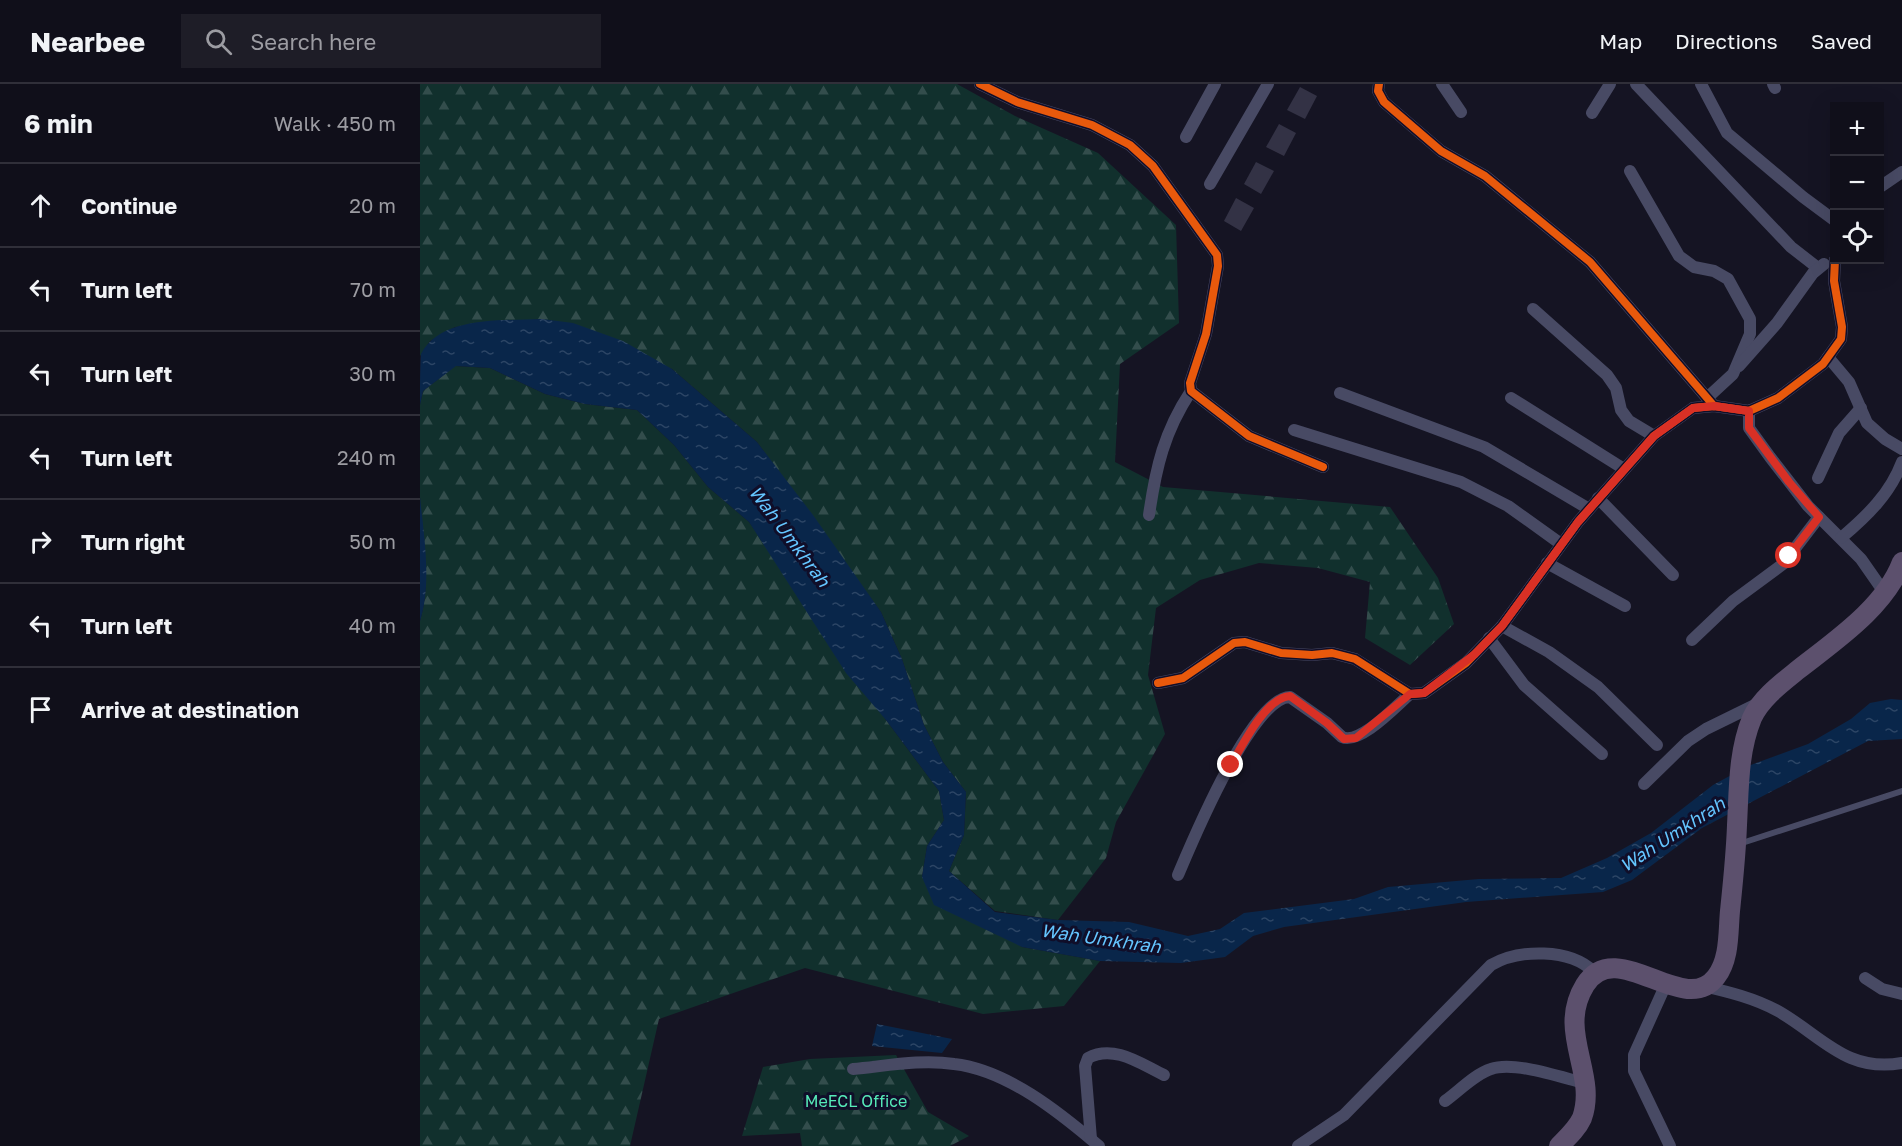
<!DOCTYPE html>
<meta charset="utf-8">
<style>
:root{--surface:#100f1a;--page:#1e1d27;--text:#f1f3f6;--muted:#9c9ca2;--line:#302f39}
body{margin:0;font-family:"Golos Text",sans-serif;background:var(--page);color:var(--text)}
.controls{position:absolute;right:18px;top:18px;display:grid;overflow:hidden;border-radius:0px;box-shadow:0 6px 24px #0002}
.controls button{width:54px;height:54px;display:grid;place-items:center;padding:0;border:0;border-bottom:2px solid var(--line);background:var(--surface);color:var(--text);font:30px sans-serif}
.stop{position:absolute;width:18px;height:18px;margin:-14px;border:4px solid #d93025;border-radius:50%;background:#fff}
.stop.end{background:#d93025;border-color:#fff;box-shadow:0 2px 6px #0008}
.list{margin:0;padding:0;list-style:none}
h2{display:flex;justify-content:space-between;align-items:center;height:78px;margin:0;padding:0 24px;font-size:26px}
h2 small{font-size:20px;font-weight:400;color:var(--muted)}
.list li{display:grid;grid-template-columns:39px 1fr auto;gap:18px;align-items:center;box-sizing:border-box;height:84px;padding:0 24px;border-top:2px solid var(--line)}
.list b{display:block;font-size:22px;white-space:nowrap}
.list em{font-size:20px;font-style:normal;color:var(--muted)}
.icon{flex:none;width:33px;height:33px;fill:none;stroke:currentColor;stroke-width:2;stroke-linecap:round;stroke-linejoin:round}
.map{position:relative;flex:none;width:1482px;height:1062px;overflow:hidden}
header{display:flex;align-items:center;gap:36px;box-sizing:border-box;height:84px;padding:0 30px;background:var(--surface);border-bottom:2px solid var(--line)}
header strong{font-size:28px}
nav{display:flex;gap:33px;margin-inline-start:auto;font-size:21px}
.search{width:420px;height:54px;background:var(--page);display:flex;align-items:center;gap:15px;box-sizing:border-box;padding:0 21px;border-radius:0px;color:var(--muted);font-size:22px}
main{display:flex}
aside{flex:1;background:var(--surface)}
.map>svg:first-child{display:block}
.forest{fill:url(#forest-firs)}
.water{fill:url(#water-ripples)}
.building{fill:#333245}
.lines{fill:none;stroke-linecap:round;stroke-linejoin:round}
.service{stroke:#484a64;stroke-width:6}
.minor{stroke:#484a64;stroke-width:12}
.trunk{stroke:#5c506d;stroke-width:20}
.cycleway-casing{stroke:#100e29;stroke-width:11}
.cycleway{stroke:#e8590c;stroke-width:8}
.route{stroke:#d93025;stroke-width:8}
.labels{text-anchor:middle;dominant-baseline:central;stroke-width:6;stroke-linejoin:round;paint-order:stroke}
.park-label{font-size:16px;fill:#56eab8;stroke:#100e29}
.water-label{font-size:18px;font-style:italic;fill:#64c5ff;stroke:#100e29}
</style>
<header>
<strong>Nearbee</strong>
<div class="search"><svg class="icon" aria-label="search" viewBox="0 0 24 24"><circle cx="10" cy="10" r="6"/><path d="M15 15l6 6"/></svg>Search here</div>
<nav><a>Map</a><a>Directions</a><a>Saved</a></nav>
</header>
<main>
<aside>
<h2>6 min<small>Walk · 450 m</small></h2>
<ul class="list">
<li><svg class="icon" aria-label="ahead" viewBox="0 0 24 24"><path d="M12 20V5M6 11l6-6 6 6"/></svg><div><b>Continue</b></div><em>20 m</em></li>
<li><svg class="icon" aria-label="left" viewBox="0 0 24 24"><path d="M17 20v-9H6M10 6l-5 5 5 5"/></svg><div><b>Turn left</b></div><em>70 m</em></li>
<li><svg class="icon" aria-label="left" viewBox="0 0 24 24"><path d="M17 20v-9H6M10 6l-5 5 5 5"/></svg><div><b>Turn left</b></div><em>30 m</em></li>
<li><svg class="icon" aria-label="left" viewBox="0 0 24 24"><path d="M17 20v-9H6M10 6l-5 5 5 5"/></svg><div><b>Turn left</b></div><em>240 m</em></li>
<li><svg class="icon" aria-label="right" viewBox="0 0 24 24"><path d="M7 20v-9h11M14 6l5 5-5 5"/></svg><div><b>Turn right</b></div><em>50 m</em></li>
<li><svg class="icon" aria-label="left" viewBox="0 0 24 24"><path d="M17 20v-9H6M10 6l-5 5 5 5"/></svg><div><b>Turn left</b></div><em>40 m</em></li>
<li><svg class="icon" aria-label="arrive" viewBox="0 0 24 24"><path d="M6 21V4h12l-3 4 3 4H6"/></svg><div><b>Arrive at destination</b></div></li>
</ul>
</aside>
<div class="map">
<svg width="1482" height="1062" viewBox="0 0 1482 1062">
<defs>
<pattern id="forest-firs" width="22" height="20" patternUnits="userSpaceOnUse" patternTransform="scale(1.5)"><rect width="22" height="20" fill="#11302d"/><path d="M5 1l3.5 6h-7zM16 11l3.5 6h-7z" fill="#334d4c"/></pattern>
<pattern id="water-ripples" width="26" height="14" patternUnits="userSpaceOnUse" patternTransform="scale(1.5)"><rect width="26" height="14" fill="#09264a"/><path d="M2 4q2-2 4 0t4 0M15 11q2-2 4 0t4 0" fill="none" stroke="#2c4565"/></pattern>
</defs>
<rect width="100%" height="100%" fill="#151423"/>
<g class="forest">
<polygon points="0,0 537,0 595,32 678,69 756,141 759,239 700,280 695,378 743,403 970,423 1018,494 1034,540 990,581 945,554 950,498 898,484 839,479 780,496 736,524 728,591 745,650 696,738 686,774 638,836 575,827 529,787 544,751 546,708 523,678 504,641 482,575 461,528 337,358 252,285 122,235 35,243 10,257 0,272"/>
<path d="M35,282L70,284L125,310L165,320L217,326L254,361L288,403L329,438L466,636L519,707L524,736L507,762L502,793L602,863L680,877L644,922L563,930L385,884L239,935L210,1062H0V537C12,498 2,454 0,413C0,383 0,352 0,321L3,307Z"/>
<polygon points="476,971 508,1028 549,1052 530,1062 382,1062 380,1049 322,1052 343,983 390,975"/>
</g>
<g class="water">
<path d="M122,235L153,239L203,257L252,285L337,358L393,431L461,528L482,575L504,641L523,678L546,708L544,751L529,787L575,828L638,836L709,838L768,852L800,845L824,829L934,815L968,803L1059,795L1141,794L1187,774L1231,749L1293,701L1328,682L1388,660L1431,635L1450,619L1471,615L1482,616V655L1448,657L1282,744L1212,796L1183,808L1046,818L864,843L833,852L805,873L761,879L680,877L602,863L514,821L502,793L507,762L524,736L519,707L466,636L426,589L329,438L288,403L254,361L217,326L165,320L125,310L70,284L36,282L3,307L0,321C0,307 0,282 1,270C21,231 86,237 122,235Z"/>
<path d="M0,413C4,453 12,499 0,537Z"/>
<polygon points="457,940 532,955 522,969 452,962"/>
</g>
<g class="building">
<polygon points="880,3 897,12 885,35 867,26"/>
<polygon points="859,40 876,49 864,72 846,63"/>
<polygon points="836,78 854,87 841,110 824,100"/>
<polygon points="816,114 834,124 821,147 804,137"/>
</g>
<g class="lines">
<polyline class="service" points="1319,760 1482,707"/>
<g class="minor">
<polyline points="560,0 597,18 672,41 710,61 733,82 797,171 798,182 786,250 770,299 771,307 829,352 903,383"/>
<polyline points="959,0 958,7 964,18 1021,67 1065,92 1170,178 1294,322"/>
<polyline points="1022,0 1041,28"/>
<polyline points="1216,0 1371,163 1398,184"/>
<polyline points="1281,0 1307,49 1383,113 1414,136"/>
<polyline points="1353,0 1355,4"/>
<polyline points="1172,29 1190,0"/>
<polyline points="766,53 795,0"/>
<polyline points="1210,87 1259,172 1274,183 1294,187 1308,195 1330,235 1330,250 1313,290 1287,314"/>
<polyline points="790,100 848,0"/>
<polyline points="1460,103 1482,88"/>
<polyline points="1113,225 1187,291 1196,304 1201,326 1209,337 1234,352"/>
<polyline points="1408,273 1429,298 1447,339 1465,355 1482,365"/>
<polyline points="1319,282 1357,239 1393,189 1404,180"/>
<polyline points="920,309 1064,363 1169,425"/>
<polyline points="1091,314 1204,385"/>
<polyline points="1329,327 1329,344 1350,373 1388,422 1441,475 1464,508"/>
<polyline points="874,346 1041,398 1088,422 1141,460"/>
<polyline points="1398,394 1419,349 1441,324"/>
<polyline points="1178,414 1253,491"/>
<path d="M729,431C736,383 744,348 771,307"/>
<path d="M1421,454C1447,432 1470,410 1482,378"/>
<polyline points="1127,479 1205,522"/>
<polyline points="1082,542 1129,568 1178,603 1237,661"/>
<polyline points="1069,554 1104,601 1182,670"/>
<polyline points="1272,556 1313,517 1363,480 1399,433"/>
<polyline points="738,599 763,594 814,559 825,558 861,569 892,571 912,569 935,575 990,610 1004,609 1046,579 1082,542 1158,438 1234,352 1273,324 1294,322 1329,327 1358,314 1403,280 1421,255 1422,243 1414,197 1415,176"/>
<polyline points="1224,700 1268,657 1286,645 1339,619"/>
<path d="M758,791C772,758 832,613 870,613L907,639L922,653C940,661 976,622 990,610"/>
<polyline points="1445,894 1462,905 1482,910"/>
<polyline points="1246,900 1214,971 1214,987 1250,1062"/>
<path d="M1283,902C1309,908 1334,914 1358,927C1402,952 1426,989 1482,979"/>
<path d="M433,985C466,982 501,975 534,980C587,986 639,1028 679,1062"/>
<path d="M1025,1017C1039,1007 1055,990 1071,985C1094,977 1140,993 1164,999"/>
<path d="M671,1055L665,982L668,974C694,960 721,980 744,991"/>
<path d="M878,1062L924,1031L1071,881C1099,865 1150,864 1174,888"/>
</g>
<path class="trunk" d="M1139,1062C1148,1053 1157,1045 1162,1034C1178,989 1136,948 1165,901C1196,850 1264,935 1296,893C1310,875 1308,848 1310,827C1313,798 1316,770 1317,741C1319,705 1318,668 1332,634C1341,614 1363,598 1379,585C1416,556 1465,523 1482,478"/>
<g class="cycleway-casing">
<g id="cycleway">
<polyline points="560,0 597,18 672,41 710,61 733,82 797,171 798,182 786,250 770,299 771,307 829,352 903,383"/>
<polyline points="959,0 958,7 964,18 1021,67 1065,92 1170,178 1294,322"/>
<polyline points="738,599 763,594 814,559 825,558 861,569 892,571 912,569 935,575 990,610 1004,609 1046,579 1082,542 1158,438 1234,352 1273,324 1294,322 1329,327 1358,314 1403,280 1421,255 1422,243 1414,197 1415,176"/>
</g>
</g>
<use href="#cycleway" class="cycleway"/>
</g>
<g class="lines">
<path class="route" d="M811,681C822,662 846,613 870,612L907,639L924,655L936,654L990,610L1004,609L1055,570L1082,542L1158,438L1234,352L1273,324L1294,322L1329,327V344L1369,398L1399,433L1369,472"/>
</g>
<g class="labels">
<g class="park-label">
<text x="436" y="1017">MeECL Office</text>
</g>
<g class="water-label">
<text transform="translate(370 452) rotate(53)">Wah Umkhrah</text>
<text transform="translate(1252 750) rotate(-33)">Wah Umkhrah</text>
<text transform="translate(681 854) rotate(8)">Wah Umkhrah</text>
</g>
</g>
</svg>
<div class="controls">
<button>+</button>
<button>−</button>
<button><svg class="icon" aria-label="locate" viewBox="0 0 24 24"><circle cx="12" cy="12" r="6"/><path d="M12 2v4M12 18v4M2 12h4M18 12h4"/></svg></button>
</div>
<div class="stop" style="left:1369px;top:472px"></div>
<div class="stop end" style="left:811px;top:681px"></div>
</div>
</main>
